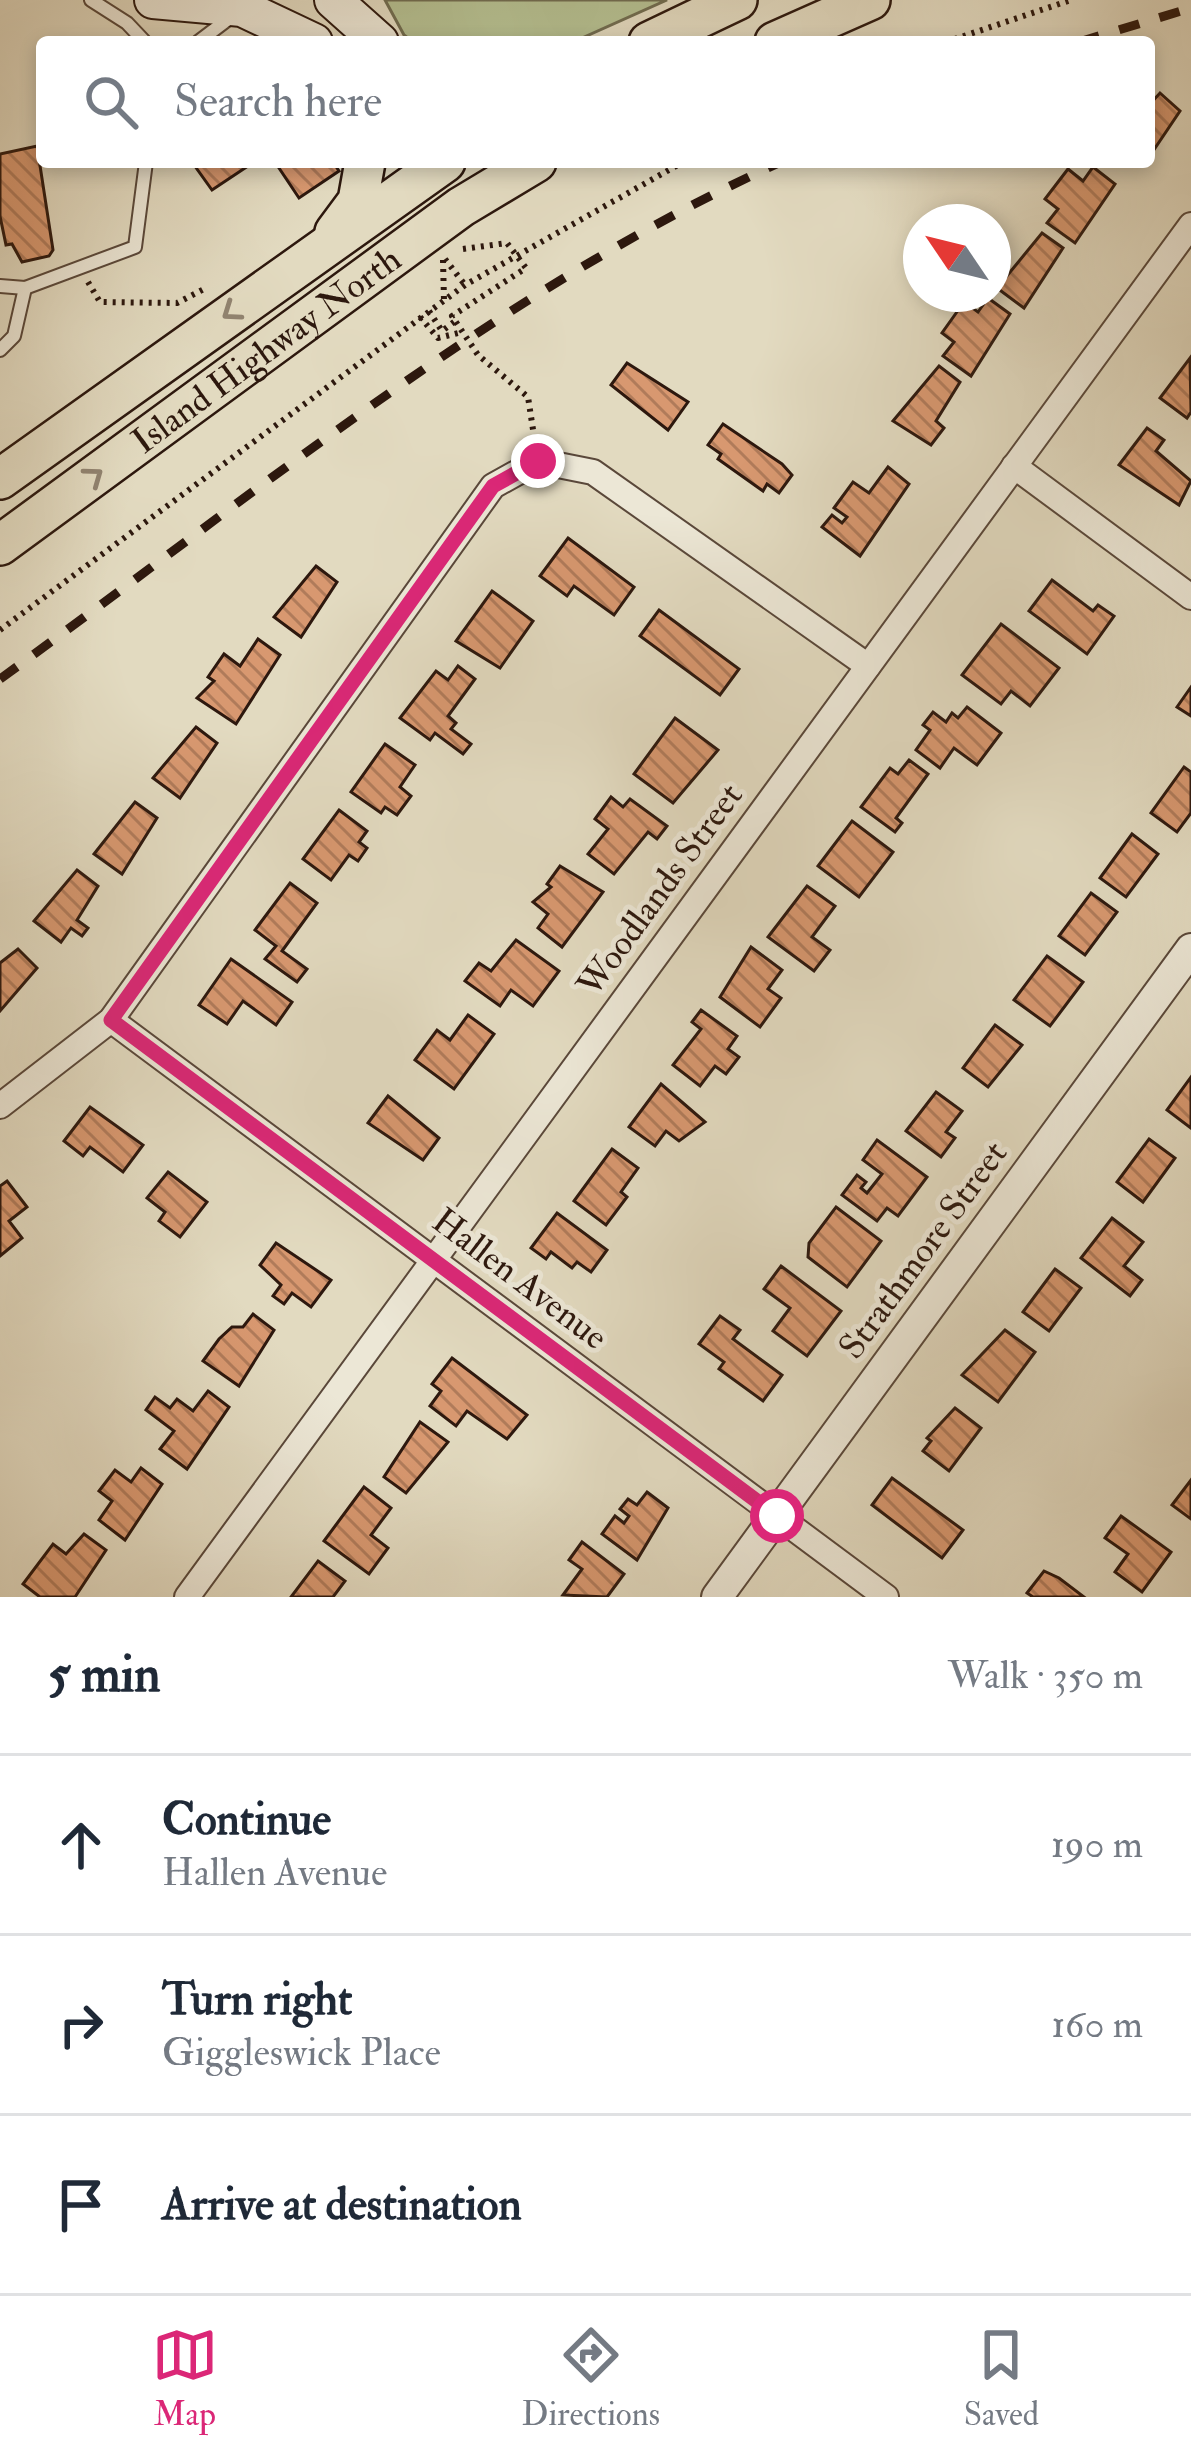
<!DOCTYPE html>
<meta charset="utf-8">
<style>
:root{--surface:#fff;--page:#f2f2f3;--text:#1f2937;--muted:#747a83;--line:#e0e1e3;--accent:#db2777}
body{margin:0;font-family:"IM FELL Double Pica",serif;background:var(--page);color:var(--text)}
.compass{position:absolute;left:903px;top:204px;width:108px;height:108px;border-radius:50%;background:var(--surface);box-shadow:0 6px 18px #0003;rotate:305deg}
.stop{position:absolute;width:36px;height:36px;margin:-27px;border:9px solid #db2777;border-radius:50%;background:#fff}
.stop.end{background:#db2777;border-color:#fff;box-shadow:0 3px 12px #0008}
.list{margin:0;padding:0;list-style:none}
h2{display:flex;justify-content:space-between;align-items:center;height:156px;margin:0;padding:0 48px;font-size:51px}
h2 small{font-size:39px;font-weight:400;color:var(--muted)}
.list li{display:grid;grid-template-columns:78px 1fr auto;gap:36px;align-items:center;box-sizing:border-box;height:180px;padding:0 48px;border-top:3px solid var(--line)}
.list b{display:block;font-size:45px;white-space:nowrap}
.list p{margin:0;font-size:39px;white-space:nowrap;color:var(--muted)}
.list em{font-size:39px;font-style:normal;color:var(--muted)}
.icon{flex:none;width:66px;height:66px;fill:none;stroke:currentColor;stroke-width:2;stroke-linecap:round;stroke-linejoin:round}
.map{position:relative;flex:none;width:1191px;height:1597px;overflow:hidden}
.search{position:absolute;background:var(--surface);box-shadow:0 6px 18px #0003;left:36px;right:36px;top:36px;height:132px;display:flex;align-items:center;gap:30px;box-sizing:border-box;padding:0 42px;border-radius:12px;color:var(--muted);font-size:45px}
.sheet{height:696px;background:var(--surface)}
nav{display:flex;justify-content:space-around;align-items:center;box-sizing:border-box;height:168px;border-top:3px solid var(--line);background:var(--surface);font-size:33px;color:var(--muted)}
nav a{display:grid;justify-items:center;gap:6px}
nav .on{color:var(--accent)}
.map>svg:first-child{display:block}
.green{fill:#b4bf91;stroke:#706c50;stroke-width:3}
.building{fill:url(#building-back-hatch);stroke:#2d180e;stroke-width:3}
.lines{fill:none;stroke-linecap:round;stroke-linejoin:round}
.service-casing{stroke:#5a483a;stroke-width:16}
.minor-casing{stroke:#5a483a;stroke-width:28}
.tertiary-casing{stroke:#5a483a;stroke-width:34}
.secondary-casing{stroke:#2d180e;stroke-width:40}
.primary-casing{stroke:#2d180e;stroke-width:44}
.path{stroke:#2d180e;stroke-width:6;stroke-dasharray:3 6;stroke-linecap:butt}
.service{stroke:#ece7d6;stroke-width:12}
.minor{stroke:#ece7d6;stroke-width:24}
.tertiary{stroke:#ece7d6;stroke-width:30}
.secondary{stroke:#ece7d6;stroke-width:36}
.primary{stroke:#e2dac0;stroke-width:39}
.rail{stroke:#2d180e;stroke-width:9;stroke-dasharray:21 21;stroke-linecap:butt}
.oneway{stroke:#918370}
.route{stroke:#db2777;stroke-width:15}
.labels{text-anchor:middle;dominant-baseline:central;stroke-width:10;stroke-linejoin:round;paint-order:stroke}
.street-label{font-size:36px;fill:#2d180e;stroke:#ece7d6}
</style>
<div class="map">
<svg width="1191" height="1597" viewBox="0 0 1191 1597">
<defs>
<pattern id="building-back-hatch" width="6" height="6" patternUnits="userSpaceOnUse" patternTransform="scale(3)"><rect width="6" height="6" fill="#d89870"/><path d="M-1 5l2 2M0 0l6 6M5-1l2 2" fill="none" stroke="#b07b5a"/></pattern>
</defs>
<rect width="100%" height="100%" fill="#e2dac0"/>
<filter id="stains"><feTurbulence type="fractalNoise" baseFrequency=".00167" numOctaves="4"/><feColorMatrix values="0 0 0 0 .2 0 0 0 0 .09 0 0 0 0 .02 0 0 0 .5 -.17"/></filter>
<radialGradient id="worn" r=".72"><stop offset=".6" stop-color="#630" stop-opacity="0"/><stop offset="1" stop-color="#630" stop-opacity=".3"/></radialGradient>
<polygon class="green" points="385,0 667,0 573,42 413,42 404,35"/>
<g class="building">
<polygon points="1160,93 1180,111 1149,157 1149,105"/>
<polygon points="37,146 53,250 49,256 22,262 12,244 6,245 0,216 0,154"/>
<polygon points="192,162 254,162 212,190"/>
<polygon points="275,162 333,162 339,171 299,198"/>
<polygon points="1093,167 1115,184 1075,243 1047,223 1058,209 1045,199 1068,169 1083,181"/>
<polygon points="1042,233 1063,248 1024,308 997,288"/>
<polygon points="988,298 1010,314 971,376 943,356 954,342 942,333 964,302 978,312"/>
<polygon points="1190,358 1191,412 1187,418 1160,398"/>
<polygon points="627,363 688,402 668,430 611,385"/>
<polygon points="939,366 960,382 936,421 944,428 931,445 893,421"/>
<polygon points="723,424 782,464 792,475 779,493 767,484 763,491 718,459 721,454 708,445"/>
<polygon points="1147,428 1164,440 1156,451 1191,481 1179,505 1119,465"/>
<polygon points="888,467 909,484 860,556 822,527 832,515 842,523 847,517 834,508 853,482 869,493"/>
<polygon points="568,538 634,587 614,615 574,586 567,596 540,576"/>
<polygon points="316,566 337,582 301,637 274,617"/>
<polygon points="1052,580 1093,611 1098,605 1114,616 1087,654 1029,611"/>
<polygon points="492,591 533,621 500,668 456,641"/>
<polygon points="659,610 739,669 720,695 640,636"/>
<polygon points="1001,624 1059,668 1030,706 1011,691 1001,704 962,675"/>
<polygon points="258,639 280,655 236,724 197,698 214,681 208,677 224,654 240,666"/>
<polygon points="458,666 475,679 448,716 456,723 451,729 471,744 463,754 435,733 430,740 400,718 436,671 448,680"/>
<polygon points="1191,687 1191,716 1177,707"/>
<polygon points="967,707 1001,733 977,765 954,748 940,768 916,750 930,730 923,725 933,712 946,722 952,713 958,718"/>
<polygon points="675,718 718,750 673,803 634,774"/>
<polygon points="196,727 217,743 180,798 153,778"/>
<polygon points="385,744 415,765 400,787 411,796 397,815 385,807 381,813 351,792"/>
<polygon points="909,760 928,774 896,818 902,823 895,832 861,807 890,768 898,774"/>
<polygon points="1184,767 1191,772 1191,813 1177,832 1151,813"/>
<polygon points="611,797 623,807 630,799 667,826 657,839 648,832 614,874 588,854 608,829 595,819"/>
<polygon points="135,802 157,818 122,874 94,854"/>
<polygon points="339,810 367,831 359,842 367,848 358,861 349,855 331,880 303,859"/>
<polygon points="852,821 893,852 859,897 818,866"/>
<polygon points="1132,834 1158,854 1126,897 1100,878"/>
<polygon points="560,866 603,892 562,947 538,928 548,914 533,902 551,887 547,884"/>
<polygon points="77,870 98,886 77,920 88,928 82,936 71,928 61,942 34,921"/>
<polygon points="290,883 317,903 282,951 307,969 297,982 265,959 276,946 255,930"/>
<polygon points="807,886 835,906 812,937 830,950 814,971 768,937"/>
<polygon points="1091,893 1117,912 1085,955 1059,936"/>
<polygon points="516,940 559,971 533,1006 511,990 500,1006 465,981 479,963 491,971"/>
<polygon points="751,947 782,970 768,989 781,998 760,1027 720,997"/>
<polygon points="18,949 37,968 0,1011 0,963"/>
<polygon points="1047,956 1083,982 1050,1026 1014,1000"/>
<polygon points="231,959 292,1002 276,1025 243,1001 227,1024 199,1005"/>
<polygon points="701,1010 737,1036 728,1049 739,1057 726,1074 715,1066 700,1086 673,1065 701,1029 692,1022"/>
<polygon points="468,1015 494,1034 454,1089 415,1060 437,1030 450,1040"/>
<polygon points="995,1025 1022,1045 988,1087 963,1068"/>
<polygon points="1191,1077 1191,1128 1167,1110"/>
<polygon points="661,1084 705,1122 679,1141 666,1131 655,1146 629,1127"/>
<polygon points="936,1092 962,1111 946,1132 955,1138 941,1157 906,1131"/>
<polygon points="388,1096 439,1138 423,1160 368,1123"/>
<polygon points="90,1107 143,1145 123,1172 90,1147 83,1156 64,1141"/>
<polygon points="1149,1139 1175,1158 1143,1202 1117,1182"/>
<polygon points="877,1140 927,1177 898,1216 887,1208 877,1221 842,1195 857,1175 866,1182 861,1188 867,1193 882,1174 863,1160"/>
<polygon points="612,1149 638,1168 621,1192 627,1197 606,1225 574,1201"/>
<polygon points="168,1172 207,1202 180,1237 159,1221 165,1212 147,1198"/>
<polygon points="7,1181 27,1207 9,1221 22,1238 0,1256 0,1186"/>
<polygon points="836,1207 881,1241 847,1287 808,1257 809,1243"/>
<polygon points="557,1213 607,1250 591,1272 577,1262 572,1268 551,1252 546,1259 531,1248"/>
<polygon points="1112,1218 1143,1242 1124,1266 1142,1280 1130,1296 1081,1258"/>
<polygon points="276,1243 331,1280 311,1307 292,1293 284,1304 273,1296 281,1285 260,1265"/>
<polygon points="781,1266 841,1311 807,1356 773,1331 790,1308 764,1289"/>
<polygon points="1055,1269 1081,1288 1049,1331 1023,1312"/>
<polygon points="253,1314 274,1330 239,1386 203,1361 219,1339 232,1327 243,1327"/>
<polygon points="720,1316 740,1330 733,1339 782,1375 763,1401 719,1369 724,1362 699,1344"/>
<polygon points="1005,1330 1035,1352 998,1402 962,1375"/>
<polygon points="452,1358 527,1415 507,1439 467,1411 456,1426 430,1406 441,1391 432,1384"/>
<polygon points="208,1391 229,1407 187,1469 160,1449 174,1431 146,1410 155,1397 170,1408 177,1399 193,1411"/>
<polygon points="955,1408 981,1428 949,1471 923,1451 931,1441 927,1438"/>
<polygon points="420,1422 448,1442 406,1493 384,1477"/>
<polygon points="141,1468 162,1484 125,1540 99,1520 112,1501 99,1491 115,1470 131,1482"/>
<polygon points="892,1478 963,1530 942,1558 872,1505"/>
<polygon points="1191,1480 1191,1519 1172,1505"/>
<polygon points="364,1487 391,1508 371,1535 388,1548 369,1574 324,1541"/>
<polygon points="647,1492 668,1508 637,1560 602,1534 615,1516 624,1523 629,1516 620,1509 628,1499 637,1505"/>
<polygon points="1121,1516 1171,1552 1142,1592 1115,1572 1128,1554 1105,1538"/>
<polygon points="84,1534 106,1550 75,1597 40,1597 23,1584 53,1544 66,1554"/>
<polygon points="582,1542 624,1574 607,1597 563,1595 582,1569 569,1560"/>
<polygon points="318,1561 345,1581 333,1597 291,1597"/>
<polygon points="1044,1571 1059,1578 1084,1597 1033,1597 1027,1593"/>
</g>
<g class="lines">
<g class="service-casing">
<g id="service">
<polyline points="91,0 127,23 145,42"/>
<polyline points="198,42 231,17"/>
<polyline points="0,286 25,288 135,247 146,162"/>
<polyline points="0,350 14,336 25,288"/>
</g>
</g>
<g class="minor-casing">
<g id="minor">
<polyline points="1014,466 1191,597"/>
<polyline points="111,1020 886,1597"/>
<polyline points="0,1106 111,1020 493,486 538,461 593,472 868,666"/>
<polyline points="187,1597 1191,225"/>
</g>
</g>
<g class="tertiary-casing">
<polyline id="tertiary" points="717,1597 1191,949"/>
</g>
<g class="secondary-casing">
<g id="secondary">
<polyline points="153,0 242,8 314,42"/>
<polyline points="333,0 380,42"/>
</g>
</g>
<g class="primary-casing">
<g id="primary">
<polyline points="649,42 737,0"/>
<polyline points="775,42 870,0"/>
<polyline points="335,232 358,201 365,162"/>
<polyline points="0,479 445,162"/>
<path id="s1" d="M0,545L461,207L536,162"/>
</g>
</g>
<g class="path">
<polyline points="946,42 1071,0"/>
<polyline points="463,249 507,243 526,268 452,316 478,355 528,397 534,436"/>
<polyline points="445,259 465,285"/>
<polyline points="443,260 444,300"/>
<polyline points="88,282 100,302 177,303 204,289"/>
<polyline points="429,311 442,331 454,322"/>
<polyline points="420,317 438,338 462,332"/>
<polyline points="0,630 465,285 683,162"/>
</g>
<use href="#service" class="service"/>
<use href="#minor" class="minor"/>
<use href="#tertiary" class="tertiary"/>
<use href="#secondary" class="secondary"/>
<use href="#primary" class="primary"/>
<g class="rail">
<polyline points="1079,42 1191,8"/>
<path d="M0,679C249,499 500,289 781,162"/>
</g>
</g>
<defs><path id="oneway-chevron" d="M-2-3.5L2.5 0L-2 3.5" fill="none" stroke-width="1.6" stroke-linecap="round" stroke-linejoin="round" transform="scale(3)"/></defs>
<g class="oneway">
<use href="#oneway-chevron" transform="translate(231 312) rotate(145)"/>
<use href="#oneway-chevron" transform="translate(94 476) rotate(-36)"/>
</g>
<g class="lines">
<polyline class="route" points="538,461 493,486 111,1020 777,1516"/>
</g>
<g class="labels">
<g class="street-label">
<text stroke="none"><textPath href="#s1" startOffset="330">Island Highway North</textPath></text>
<text transform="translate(660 890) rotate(-54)">Woodlands Street</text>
<text transform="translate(923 1250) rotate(-54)">Strathmore Street</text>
<text transform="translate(520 1279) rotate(37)">Hallen Avenue</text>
</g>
</g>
<rect width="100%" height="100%" filter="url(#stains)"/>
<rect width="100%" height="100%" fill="url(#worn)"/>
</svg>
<svg class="compass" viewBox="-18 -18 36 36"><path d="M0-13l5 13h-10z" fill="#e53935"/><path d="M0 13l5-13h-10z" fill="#747a83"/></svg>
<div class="stop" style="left:777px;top:1516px"></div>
<div class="stop end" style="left:538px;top:461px"></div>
<div class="search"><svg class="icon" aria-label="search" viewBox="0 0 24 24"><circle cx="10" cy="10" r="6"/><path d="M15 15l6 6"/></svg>Search here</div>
</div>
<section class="sheet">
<h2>5 min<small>Walk · 350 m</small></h2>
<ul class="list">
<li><svg class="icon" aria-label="ahead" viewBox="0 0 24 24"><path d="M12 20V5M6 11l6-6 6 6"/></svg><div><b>Continue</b><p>Hallen Avenue</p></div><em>190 m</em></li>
<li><svg class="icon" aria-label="right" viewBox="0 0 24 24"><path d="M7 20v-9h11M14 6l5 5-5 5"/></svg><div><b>Turn right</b><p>Giggleswick Place</p></div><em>160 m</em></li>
<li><svg class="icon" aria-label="arrive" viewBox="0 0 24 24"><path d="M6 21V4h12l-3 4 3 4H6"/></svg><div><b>Arrive at destination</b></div></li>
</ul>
</section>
<nav>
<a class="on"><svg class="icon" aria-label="map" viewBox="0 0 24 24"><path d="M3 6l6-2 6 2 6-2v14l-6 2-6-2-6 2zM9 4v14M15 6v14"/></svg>Map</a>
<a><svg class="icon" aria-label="directions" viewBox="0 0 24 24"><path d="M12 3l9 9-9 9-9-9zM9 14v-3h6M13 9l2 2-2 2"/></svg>Directions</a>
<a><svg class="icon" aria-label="saved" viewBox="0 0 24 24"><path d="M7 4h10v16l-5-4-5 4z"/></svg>Saved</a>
</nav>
